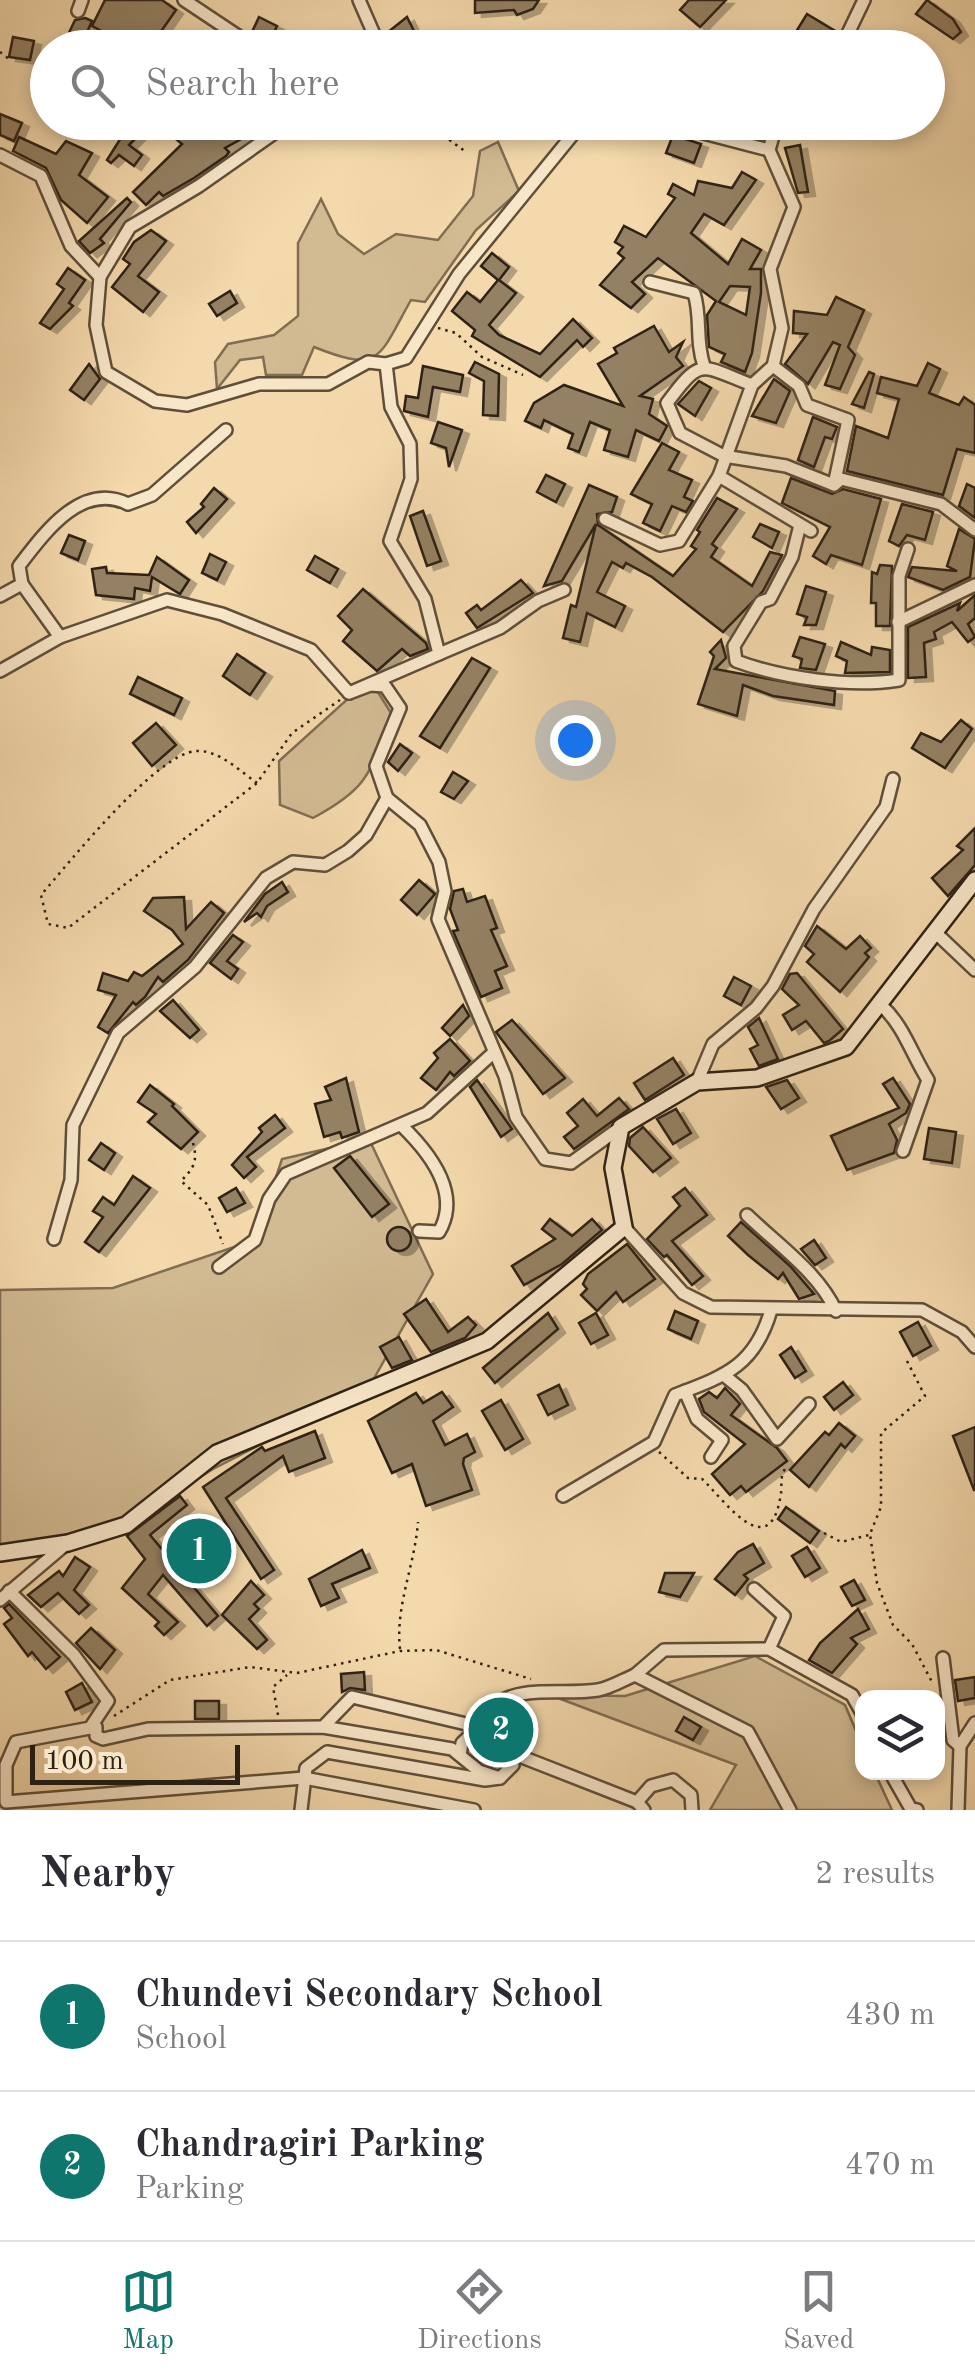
<!DOCTYPE html>
<style>
:root{--surface:#fff;--page:#f2f2f3;--text:#2b2b33;--muted:#7c7c81;--line:#e1e1e2;--accent:#0f766e}
body{margin:0;font-family:"Old Standard TT",serif;background:var(--page);color:var(--text)}
.controls{position:absolute;right:30px;bottom:30px;display:grid;overflow:hidden;border-radius:20px;box-shadow:0 5px 15px #0003}
.controls button{width:90px;height:90px;display:grid;place-items:center;padding:0;border:0;border-bottom:2px solid var(--line);background:var(--surface);color:var(--text);font:50px sans-serif}
.scale{position:absolute;left:30px;bottom:25px;width:210px;box-sizing:border-box;padding-left:10px;border:5px solid #2d2113;border-top:0;font-size:28px;line-height:35px;white-space:nowrap;color:#2d2113;-webkit-text-stroke:8px #f8e6c9;paint-order:stroke}
.you{position:absolute;left:575px;top:740px;width:35px;height:35px;margin:-25px;border:8px solid #fff;border-radius:50%;background:#1a73e8;box-shadow:0 0 0 15px #1a73e833}
.badge{display:grid;place-items:center;width:65px;height:65px;border-radius:50%;background:var(--accent);color:#fff;font-size:32px;font-weight:700}
.pin{position:absolute;translate:-50% -50%;border:5px solid #fff;box-shadow:0 2px 10px #0006}
.list{margin:0;padding:0;list-style:none}
h2{display:flex;justify-content:space-between;align-items:center;height:130px;margin:0;padding:0 40px;font-size:42px}
h2 small{font-size:32px;font-weight:400;color:var(--muted)}
.list li{display:grid;grid-template-columns:65px 1fr auto;gap:30px;align-items:center;box-sizing:border-box;height:150px;padding:0 40px;border-top:2px solid var(--line)}
.list b{display:block;font-size:38px;white-space:nowrap}
.list p{margin:0;font-size:32px;white-space:nowrap;color:var(--muted)}
.list em{font-size:32px;font-style:normal;color:var(--muted)}
.icon{flex:none;width:55px;height:55px;fill:none;stroke:currentColor;stroke-width:2;stroke-linecap:round;stroke-linejoin:round}
.map{position:relative;flex:none;width:975px;height:1810px;overflow:hidden}
.search{position:absolute;background:var(--surface);box-shadow:0 5px 15px #0003;left:30px;right:30px;top:30px;height:110px;display:flex;align-items:center;gap:25px;box-sizing:border-box;padding:0 35px;border-radius:55px;color:var(--muted);font-size:38px}
.sheet{height:430px;background:var(--surface)}
nav{display:flex;justify-content:space-around;align-items:center;box-sizing:border-box;height:140px;border-top:2px solid var(--line);background:var(--surface);font-size:28px;color:var(--muted)}
nav a{display:grid;justify-items:center;gap:5px}
nav .on{color:var(--accent)}
.map>svg:first-child{display:block}
.green{fill:#d2ba92;stroke:#806e52;stroke-width:2.5}
.building{fill:#948163;stroke:#2d2113;stroke-width:2.5;fill-rule:evenodd;filter:url(#shadow)}
.lines{fill:none;stroke-linecap:round;stroke-linejoin:round}
.street-casing{stroke:#5f4f39;stroke-width:16}
.secondary-casing{stroke:#2d2113;stroke-width:20}
.path{stroke:#2d2113;stroke-width:2.5;stroke-dasharray:2.5 5;stroke-linecap:butt}
.street{stroke:#f8e6c9;stroke-width:11}
.secondary{stroke:#f8e6c9;stroke-width:15}
</style>
<div class="map">
<svg width="975" height="1810" viewBox="0 0 975 1810">
<defs>
<filter id="shadow"><feDropShadow dx="7" dy="4" stdDeviation="0" flood-color="#0004"/></filter>
</defs>
<rect width="100%" height="100%" fill="#f4d9ac"/>
<filter id="stains"><feTurbulence type="fractalNoise" baseFrequency=".002" numOctaves="4"/><feColorMatrix values="0 0 0 0 .2 0 0 0 0 .09 0 0 0 0 .02 0 0 0 .5 -.17"/></filter>
<radialGradient id="worn" r=".72"><stop offset=".6" stop-color="#630" stop-opacity="0"/><stop offset="1" stop-color="#630" stop-opacity=".3"/></radialGradient>
<g class="green">
<path d="M498,142L519,191L476,230L425,302L411,300C378,358 382,374 314,347L302,375H266L263,357L240,360L217,389L215,362L228,344L274,335L298,316V243L321,199L338,234L364,254L396,234L438,240L473,196L480,151Z"/>
<path d="M362,686L376,689L391,713C370,772 371,787 313,818L280,805L279,761Z"/>
<polygon points="369,1139 433,1274 368,1389 213,1469 126,1525 0,1552 0,1290 113,1288 255,1240 282,1159"/>
<polygon points="755,1656 845,1705 862,1745 862,1772 875,1773 892,1810 710,1810 736,1765 550,1695 625,1696"/>
</g>
<g class="building">
<polygon points="105,0 162,0 176,10 162,30 166,32 158,45 143,37 136,48 112,48 117,39 92,26"/>
<polygon points="475,0 539,0 533,9 517,15 514,10 475,13"/>
<polygon points="689,0 726,0 700,27 680,10"/>
<polygon points="927,0 953,19 961,32 953,39 916,14"/>
<polygon points="807,14 835,31 824,48 786,48"/>
<polygon points="259,17 277,26 270,41 252,32"/>
<polygon points="407,17 416,35 395,46 388,32"/>
<polygon points="85,18 92,21 82,44 67,37 75,20"/>
<polygon points="13,37 34,41 30,60 9,57"/>
<polygon points="0,114 22,123 14,141 0,135"/>
<polygon points="131,122 152,122 129,145 142,155 134,166 119,155 111,163 107,160"/>
<polygon points="155,122 188,122 200,132 205,127 210,132 226,122 272,122 225,148 229,152 226,156 194,178 163,196 159,192 146,205 133,192 182,144"/>
<polygon points="673,135 701,144 694,163 666,153"/>
<polygon points="19,137 56,154 66,141 92,153 79,175 108,197 87,223 61,200 46,168 13,151"/>
<polygon points="800,145 808,192 798,193 785,148"/>
<path d="M742,172L756,180L724,225L704,214L691,233L728,264L742,239L761,250L750,269H761V293L752,353L745,372L721,362L725,354L709,347L707,315L716,301L658,258L632,282L645,294L631,308L600,285L624,258L618,253L623,247L615,242L624,226L646,237L675,198L668,194L673,184L694,195L698,181L732,188ZM730,286L750,287L746,315L719,302Z"/>
<polygon points="127,198 131,202 100,239 104,243 90,253 79,241"/>
<polygon points="151,230 166,241 138,276 159,292 143,312 112,287 130,264 123,259 134,242"/>
<polygon points="492,253 509,267 499,280 516,293 489,325 499,335 540,354 573,319 592,338 583,347 577,340 540,377 472,336 475,330 452,311 467,292 480,302 498,280 481,266"/>
<polygon points="68,268 85,280 69,303 73,306 50,329 40,323 64,289 57,284"/>
<polygon points="230,291 237,303 217,316 209,304"/>
<polygon points="836,297 864,310 848,347 855,355 840,389 825,385 840,345 833,342 808,384 785,364 807,334 793,333 794,311 827,315"/>
<polygon points="654,326 669,352 683,342 676,357 683,366 640,396 653,399 649,414 667,426 659,441 636,430 628,457 604,450 610,430 590,422 579,452 568,448 573,434 544,420 541,428 525,421 534,403 564,385 623,406 598,364 617,353 614,348"/>
<polygon points="475,362 499,374 498,416 483,415 484,381 469,373"/>
<polygon points="928,363 940,369 929,393 959,405 964,397 975,405 975,453 957,449 943,495 847,471 856,426 888,438 899,399 877,393 881,377 917,386"/>
<polygon points="89,364 100,379 84,400 70,390"/>
<polygon points="423,366 463,375 460,392 433,387 428,417 404,411 406,396 418,398"/>
<polygon points="869,372 874,374 864,408 852,404"/>
<polygon points="774,379 790,391 776,423 752,416"/>
<polygon points="699,381 711,388 695,416 678,404"/>
<polygon points="813,417 837,427 832,439 825,437 814,467 798,460"/>
<polygon points="438,422 462,430 449,467 446,448 431,443"/>
<polygon points="662,443 679,452 669,470 692,480 684,497 693,501 686,512 672,506 660,531 643,523 652,504 631,494"/>
<polygon points="546,475 565,484 556,502 537,492"/>
<polygon points="791,478 832,494 843,489 881,499 862,565 831,555 826,564 813,556 830,527 782,503"/>
<polygon points="967,484 975,488 975,518 959,506"/>
<polygon points="589,485 617,497 612,512 597,514 598,525 673,576 696,549 691,546 700,532 697,530 717,498 737,509 712,544 717,548 711,557 752,586 770,552 782,555 763,591 723,632 652,577 626,563 623,568 612,562 597,592 625,606 615,627 587,613 580,642 563,638 571,605 576,607 596,524 562,581 544,586"/>
<polygon points="214,488 227,499 196,533 187,522 204,507 201,504"/>
<polygon points="902,504 933,512 925,540 907,535 899,546 889,541"/>
<polygon points="423,511 441,561 427,566 410,516"/>
<polygon points="760,524 779,532 772,548 753,537"/>
<polygon points="959,529 975,539 970,577 943,590 908,577 912,567 957,571 947,566"/>
<polygon points="69,535 85,541 78,560 61,553"/>
<polygon points="210,554 226,562 217,580 202,573"/>
<polygon points="315,556 338,569 330,583 307,570"/>
<polygon points="157,557 189,580 180,594 152,577 150,591 135,588 134,599 96,595 92,569 106,567 107,573 149,575"/>
<polygon points="880,565 892,566 890,626 876,626 876,603 871,603 872,572 877,574"/>
<polygon points="521,580 533,593 477,628 466,613 477,605 481,610"/>
<polygon points="806,586 826,592 816,625 804,625 807,617 797,614"/>
<polygon points="363,589 426,643 428,649 410,656 402,649 377,671 343,641 352,630 338,616"/>
<polygon points="975,595 975,618 968,624 975,637 968,642 952,622 934,632 936,639 924,643 926,677 908,678 908,627 960,603 957,611"/>
<polygon points="800,637 825,644 816,670 800,668 802,659 793,656"/>
<polygon points="721,640 726,658 715,669 835,691 834,705 773,696 743,685 737,716 698,704 714,656 710,652"/>
<polygon points="841,642 871,655 872,647 890,650 890,672 845,673 847,661 836,656"/>
<polygon points="237,654 265,673 250,695 223,676"/>
<polygon points="472,658 490,668 440,748 420,736"/>
<polygon points="138,677 182,698 174,715 130,694"/>
<polygon points="961,720 972,729 945,768 912,748 921,733 941,742"/>
<polygon points="156,723 176,745 152,766 133,743"/>
<polygon points="400,744 412,753 398,771 388,762"/>
<polygon points="453,772 468,781 454,799 441,792"/>
<polygon points="975,828 975,865 948,896 932,878 963,850 957,846"/>
<polygon points="419,880 435,894 417,915 401,900"/>
<polygon points="282,882 288,892 267,906 261,917 257,913 244,922 265,894"/>
<polygon points="463,889 467,902 485,896 497,928 491,930 507,966 495,971 502,988 481,997 453,931 458,930 450,909 454,891"/>
<polygon points="184,897 186,929 211,902 224,913 188,960 163,982 158,977 145,997 136,1005 133,1002 108,1033 98,1027 116,995 98,990 103,973 128,981 134,972 142,976 183,944 172,930 144,911 153,898"/>
<polygon points="817,926 846,949 860,936 871,948 865,953 869,957 840,992 807,962 814,954 805,946"/>
<polygon points="233,935 243,942 227,961 238,969 231,979 210,963"/>
<polygon points="797,973 843,1029 829,1041 824,1043 806,1021 792,1030 783,1015 799,1005 782,989 790,974"/>
<polygon points="734,977 751,986 741,1005 724,996"/>
<polygon points="173,1000 199,1030 190,1038 160,1011"/>
<polygon points="463,1005 469,1016 450,1036 442,1028"/>
<polygon points="759,1018 778,1059 759,1066 750,1049 758,1045 748,1027"/>
<polygon points="512,1020 565,1078 543,1094 496,1032"/>
<polygon points="450,1039 470,1061 454,1076 450,1072 436,1090 421,1078 438,1058 434,1053"/>
<polygon points="673,1058 684,1075 645,1100 634,1083"/>
<polygon points="346,1078 359,1132 342,1138 340,1132 324,1137 315,1104 331,1100 325,1087"/>
<polygon points="893,1078 910,1104 906,1113 889,1124 897,1140 894,1153 847,1170 831,1136 899,1108 883,1084"/>
<polygon points="477,1080 512,1129 501,1137 470,1087"/>
<polygon points="787,1080 799,1098 781,1109 766,1087"/>
<polygon points="150,1085 174,1104 172,1106 198,1132 181,1149 148,1122 156,1114 138,1102"/>
<polygon points="619,1098 629,1109 574,1149 564,1137 578,1126 567,1113 583,1099 597,1116"/>
<polygon points="676,1109 691,1133 673,1144 657,1119"/>
<polygon points="275,1115 285,1128 247,1157 256,1167 244,1178 232,1165 262,1132 259,1128"/>
<polygon points="643,1127 671,1158 653,1172 629,1146 630,1138"/>
<polygon points="929,1128 956,1132 952,1163 924,1159"/>
<polygon points="101,1143 115,1153 104,1170 89,1160"/>
<polygon points="350,1156 389,1204 372,1217 334,1168"/>
<polygon points="133,1176 150,1188 99,1252 85,1242 103,1217 93,1211 103,1197 114,1205"/>
<polygon points="236,1188 245,1203 227,1212 219,1198"/>
<polygon points="685,1188 707,1215 672,1241 703,1276 692,1285 667,1255 664,1257 647,1239 680,1206 673,1197"/>
<polygon points="550,1219 572,1236 592,1219 602,1230 562,1264 524,1285 512,1266 555,1239 542,1229"/>
<polygon points="741,1222 790,1266 814,1294 799,1299 783,1273 778,1279 748,1255 728,1236"/>
<circle cx="399" cy="1239" r="12"/>
<polygon points="814,1240 826,1258 815,1265 801,1249"/>
<polygon points="627,1244 655,1279 623,1302 616,1292 597,1311 581,1295 587,1289 583,1284 588,1274"/>
<polygon points="426,1299 448,1332 468,1317 476,1325 465,1338 431,1352 404,1314"/>
<polygon points="675,1311 698,1321 691,1339 668,1329"/>
<polygon points="548,1313 558,1329 495,1383 483,1368"/>
<polygon points="596,1313 608,1335 591,1344 579,1323"/>
<polygon points="918,1322 931,1346 913,1356 900,1332"/>
<polygon points="399,1337 412,1360 392,1368 380,1347"/>
<polygon points="791,1347 806,1371 795,1378 780,1355"/>
<polygon points="843,1382 853,1395 834,1410 824,1397"/>
<polygon points="559,1385 568,1405 548,1415 538,1395"/>
<polygon points="725,1388 740,1404 731,1415 777,1448 787,1461 746,1492 741,1486 730,1495 712,1474 745,1444 704,1412 699,1399 709,1392 717,1398"/>
<polygon points="442,1392 453,1407 433,1421 445,1445 467,1434 475,1452 464,1458 463,1464 472,1490 426,1506 412,1464 392,1473 368,1421 416,1393 423,1403"/>
<polygon points="501,1400 523,1439 505,1450 482,1411"/>
<polygon points="839,1423 855,1436 845,1448 841,1444 809,1487 790,1470 825,1432 829,1435"/>
<polygon points="975,1427 975,1490 974,1490 953,1436"/>
<polygon points="315,1431 325,1458 289,1472 283,1456 226,1498 274,1570 261,1579 203,1487 262,1447 265,1451"/>
<polygon points="180,1496 187,1505 150,1535 218,1616 207,1626 163,1575 148,1594 178,1622 164,1635 155,1626 159,1622 122,1588 145,1559 127,1536"/>
<polygon points="786,1507 819,1531 810,1543 778,1519"/>
<polygon points="753,1544 764,1563 744,1575 748,1579 735,1595 715,1579 738,1552"/>
<polygon points="807,1547 820,1568 805,1577 792,1556"/>
<polygon points="362,1550 370,1568 332,1584 339,1598 321,1606 309,1579"/>
<polygon points="75,1557 90,1567 74,1590 89,1605 79,1614 58,1593 41,1607 28,1595 59,1571 63,1576"/>
<polygon points="665,1573 694,1573 680,1597 659,1592"/>
<polygon points="854,1580 865,1600 852,1606 841,1587"/>
<polygon points="251,1581 264,1595 254,1604 259,1609 249,1619 267,1640 257,1649 222,1615"/>
<polygon points="9,1604 60,1657 46,1669 32,1652 28,1656 4,1624 12,1618 4,1608"/>
<polygon points="858,1609 869,1629 851,1638 857,1644 832,1673 809,1660 820,1643"/>
<polygon points="91,1628 115,1650 100,1669 76,1643"/>
<polygon points="364,1672 365,1690 350,1688 342,1692 341,1674"/>
<polygon points="975,1677 975,1698 958,1701 955,1680"/>
<polygon points="82,1683 92,1702 75,1710 66,1692"/>
<rect x="195" y="1701" width="24" height="18"/>
<polygon points="684,1717 701,1727 693,1740 676,1731"/>
</g>
<g class="lines">
<g class="street-casing">
<g id="street">
<polyline points="184,0 238,36"/>
<polyline points="359,0 380,48"/>
<polyline points="78,11 82,0"/>
<polyline points="841,48 864,0"/>
<polyline points="290,122 199,186 130,227 100,277 96,325 106,372 155,401 187,405 259,384 328,384 368,362 386,364 406,358 459,274 583,122"/>
<polyline points="661,122 769,150"/>
<polyline points="777,122 769,150 794,207 770,269 782,328 773,366 752,385 719,476 811,531"/>
<polyline points="0,155 41,176 71,246 100,277"/>
<path d="M650,282L694,293C702,319 695,340 704,366"/>
<polyline points="386,364 391,407 410,444 411,479 390,541 425,599 439,654 349,693 370,685 385,686 400,708 376,766 387,798 420,825 439,862 445,891 438,919 505,1076 516,1117 545,1159 571,1163 621,1127"/>
<polyline points="773,366 799,386 807,405 848,420 834,485"/>
<path d="M752,385C700,365 702,356 667,403L680,433L724,456L786,466L834,485L841,479L941,504L975,530"/>
<polyline points="605,519 660,545 679,541 719,476"/>
<path d="M800,525L792,557L770,599L761,602L734,646L736,661C782,678 850,688 899,680V576L908,549"/>
<polyline points="0,596 22,584"/>
<polyline points="898,622 975,585"/>
<path d="M60,637L22,584L19,566C45,532 82,481 128,504L152,495L226,430"/>
<polyline points="439,654 500,628 538,601 564,590"/>
<polyline points="0,671 60,637 167,600 222,614 311,650 349,693"/>
<polyline points="936,933 975,970"/>
<path d="M881,1005C904,1026 911,1053 928,1080L903,1151"/>
<polyline points="697,1082 713,1044 756,1008 773,986 814,909 886,807 893,779"/>
<path d="M401,1125C428,1151 462,1193 439,1232L419,1231"/>
<path d="M747,1215C778,1245 818,1272 836,1311"/>
<polyline points="624,1227 683,1293 711,1307 922,1310 962,1332 975,1347"/>
<polyline points="54,1239 71,1180 73,1125 118,1033 195,967 266,878 293,862 325,865 348,851 366,835 387,798"/>
<polyline points="219,1267 255,1240 269,1199 286,1174 427,1113 492,1054"/>
<polyline points="725,1376 742,1390 777,1439 809,1404"/>
<polyline points="685,1391 697,1419 722,1440 711,1457"/>
<path d="M563,1496L654,1442L675,1395C725,1376 755,1366 771,1310"/>
<polyline points="754,1589 784,1616 769,1649"/>
<polyline points="9,1591 74,1655 108,1701 90,1728 16,1742 6,1765 6,1802 304,1778 474,1810"/>
<polyline points="0,1600 65,1545"/>
<polyline points="943,1658 953,1740 960,1746"/>
<path d="M635,1675C623,1680 610,1688 598,1690C555,1697 500,1678 479,1727L499,1748L637,1802L644,1810"/>
<polyline points="323,1727 352,1697 479,1727"/>
<polyline points="90,1728 96,1727 96,1736 103,1739 148,1729 323,1727 452,1749 479,1771 500,1778"/>
<polyline points="460,1755 462,1743 479,1727"/>
<polyline points="890,1772 911,1809 917,1810"/>
<polyline points="637,1802 651,1786 673,1780 691,1795 692,1810"/>
<polyline points="301,1810 306,1768 327,1752 485,1780 500,1778 513,1765 510,1753"/>
<polyline points="790,1810 748,1732 635,1675 664,1650 769,1649 852,1695 862,1713"/>
<polyline points="958,1810 960,1746 975,1723"/>
</g>
</g>
<g class="secondary-casing">
<polyline id="secondary" points="0,1553 68,1543 126,1525 217,1453 487,1341 624,1227 613,1168 621,1127 697,1082 757,1078 846,1047 975,880"/>
</g>
<g class="path">
<polyline points="0,52 9,59"/>
<polyline points="425,122 466,152"/>
<polyline points="438,328 456,333 482,357 523,375"/>
<path d="M257,783C240,771 219,750 197,751C157,752 69,863 41,895L48,924L68,928L257,783L292,733L340,700"/>
<path d="M193,1143C198,1161 194,1168 181,1181L208,1205L223,1244"/>
<polyline points="907,1361 925,1396 881,1433 881,1507 870,1534 877,1583 893,1625 912,1644 932,1682"/>
<path d="M659,1452L688,1478L702,1479C721,1496 768,1565 780,1499C783,1488 779,1478 785,1469"/>
<polyline points="824,1533 841,1542 869,1535"/>
<path d="M400,1649C395,1606 415,1565 418,1522"/>
<polyline points="278,1715 273,1687 287,1675"/>
<polyline points="114,1716 170,1680 250,1667 297,1673 400,1651 436,1650 531,1679"/>
</g>
<use href="#street" class="street"/>
<use href="#secondary" class="secondary"/>
</g>
<rect width="100%" height="100%" filter="url(#stains)"/>
<rect width="100%" height="100%" fill="url(#worn)"/>
</svg>
<div class="controls">
<button><svg class="icon" aria-label="layers" viewBox="0 0 24 24"><path d="M12 4l9 5-9 5-9-5zM3 14l9 5 9-5"/></svg></button>
</div>
<div class="scale">100 m</div>
<div class="you"></div>
<div class="pin badge" style="left:199px;top:1551px">1</div>
<div class="pin badge" style="left:501px;top:1730px">2</div>
<div class="search"><svg class="icon" aria-label="search" viewBox="0 0 24 24"><circle cx="10" cy="10" r="6"/><path d="M15 15l6 6"/></svg>Search here</div>
</div>
<section class="sheet">
<h2>Nearby<small>2 results</small></h2>
<ul class="list">
<li><span class="badge">1</span><div><b>Chundevi Secondary School</b><p>School</p></div><em>430 m</em></li>
<li><span class="badge">2</span><div><b>Chandragiri Parking</b><p>Parking</p></div><em>470 m</em></li>
</ul>
</section>
<nav>
<a class="on"><svg class="icon" aria-label="map" viewBox="0 0 24 24"><path d="M3 6l6-2 6 2 6-2v14l-6 2-6-2-6 2zM9 4v14M15 6v14"/></svg>Map</a>
<a><svg class="icon" aria-label="directions" viewBox="0 0 24 24"><path d="M12 3l9 9-9 9-9-9zM9 14v-3h6M13 9l2 2-2 2"/></svg>Directions</a>
<a><svg class="icon" aria-label="saved" viewBox="0 0 24 24"><path d="M7 4h10v16l-5-4-5 4z"/></svg>Saved</a>
</nav>
